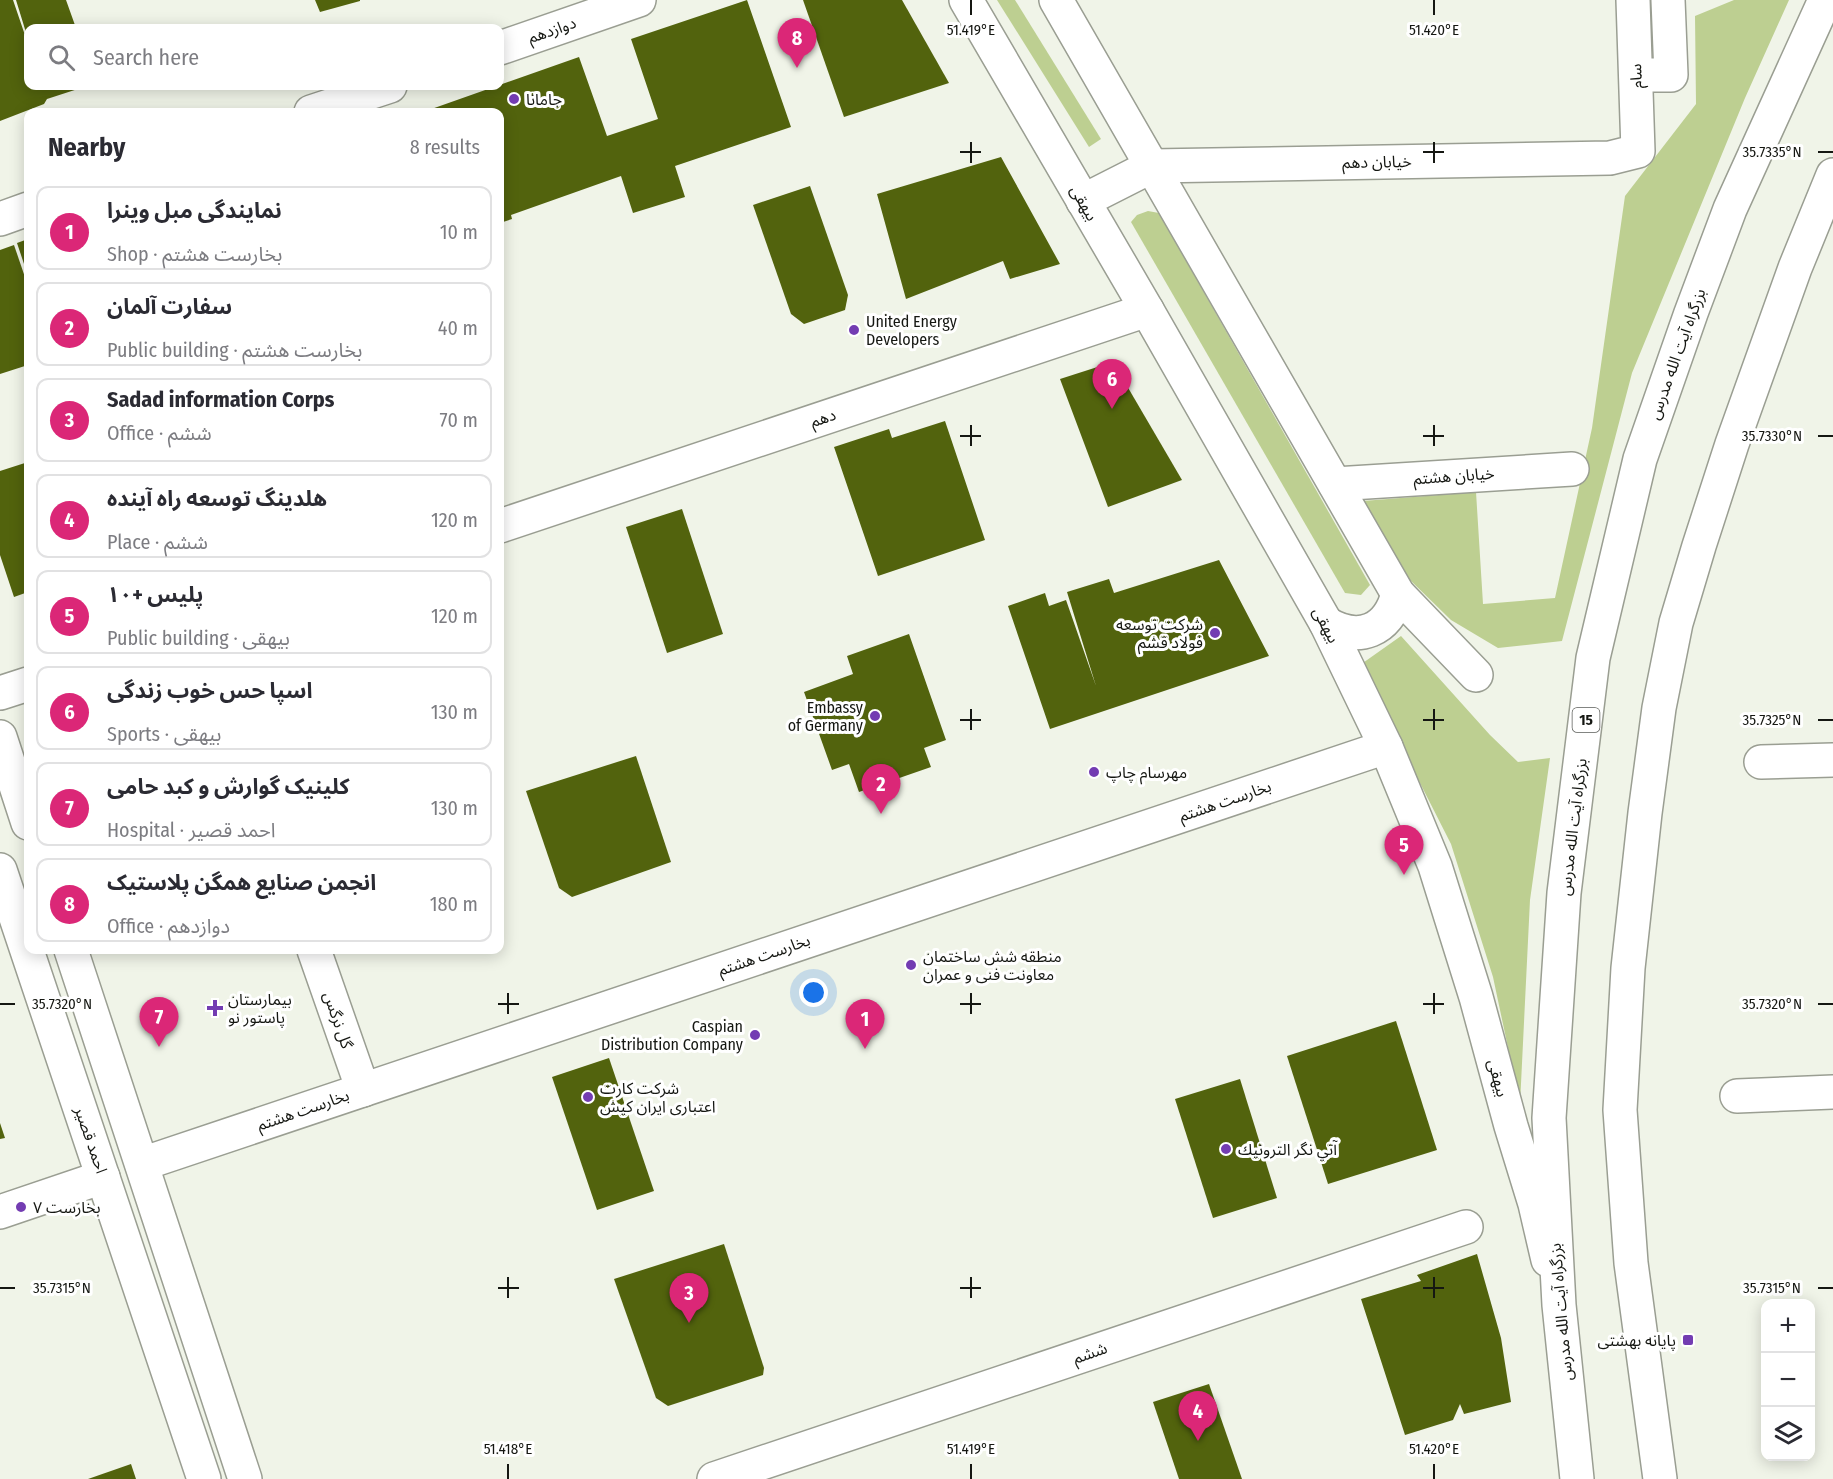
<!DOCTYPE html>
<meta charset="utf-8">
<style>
:root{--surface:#fff;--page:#f2f2f3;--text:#2b2b33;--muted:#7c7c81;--line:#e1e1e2;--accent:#db2777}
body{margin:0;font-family:"Fira Sans Condensed","Noto Sans Arabic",sans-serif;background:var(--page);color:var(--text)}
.controls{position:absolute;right:18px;bottom:18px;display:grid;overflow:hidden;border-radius:12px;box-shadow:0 3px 15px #0003}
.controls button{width:54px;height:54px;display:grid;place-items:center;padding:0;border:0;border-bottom:2px solid var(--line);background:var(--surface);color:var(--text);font:30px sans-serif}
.you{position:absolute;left:814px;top:993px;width:21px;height:21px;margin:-15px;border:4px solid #fff;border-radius:50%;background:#1a73e8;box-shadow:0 0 0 9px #1a73e833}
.badge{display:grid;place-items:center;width:39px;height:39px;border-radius:50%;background:var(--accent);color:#fff;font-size:20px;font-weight:700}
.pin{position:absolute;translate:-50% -50px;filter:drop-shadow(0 2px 3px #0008)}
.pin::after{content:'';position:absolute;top:32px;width:21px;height:18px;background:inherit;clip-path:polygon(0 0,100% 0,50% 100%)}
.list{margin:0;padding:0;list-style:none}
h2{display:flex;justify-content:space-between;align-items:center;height:78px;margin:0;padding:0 24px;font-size:26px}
h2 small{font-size:20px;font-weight:400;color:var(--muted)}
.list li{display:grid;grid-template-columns:39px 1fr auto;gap:18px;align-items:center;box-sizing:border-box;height:84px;margin:0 12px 12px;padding:0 12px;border:2px solid var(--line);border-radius:12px}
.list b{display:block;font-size:22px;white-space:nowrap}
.list p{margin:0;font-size:20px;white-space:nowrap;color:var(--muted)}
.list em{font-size:20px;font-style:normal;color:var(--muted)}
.icon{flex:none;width:33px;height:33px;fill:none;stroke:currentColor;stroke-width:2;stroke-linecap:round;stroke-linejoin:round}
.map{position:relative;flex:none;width:1833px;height:1479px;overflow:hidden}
.search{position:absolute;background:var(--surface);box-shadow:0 3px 15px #0003;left:24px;top:24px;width:480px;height:66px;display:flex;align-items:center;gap:15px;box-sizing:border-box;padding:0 21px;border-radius:12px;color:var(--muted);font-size:22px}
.panel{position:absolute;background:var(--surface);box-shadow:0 3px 15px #0003;left:24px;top:108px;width:480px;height:846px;border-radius:12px}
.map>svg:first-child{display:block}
.green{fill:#bdcf91}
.building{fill:#52630d}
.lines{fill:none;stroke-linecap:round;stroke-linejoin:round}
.street-casing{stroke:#9a9e92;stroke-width:36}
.secondary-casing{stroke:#9a9e92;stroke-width:36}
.highway-casing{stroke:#9a9e92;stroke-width:36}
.street{stroke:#fff;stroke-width:33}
.secondary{stroke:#fff;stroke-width:33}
.highway{stroke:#fff;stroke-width:33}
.ticks{fill:none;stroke:#151712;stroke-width:2}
.poi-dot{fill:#733cb2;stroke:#fff;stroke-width:2}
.labels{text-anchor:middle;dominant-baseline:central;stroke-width:6;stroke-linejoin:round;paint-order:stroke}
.shield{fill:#fff;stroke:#5b5d59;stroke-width:1.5}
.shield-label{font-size:15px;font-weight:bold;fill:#151712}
.street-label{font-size:16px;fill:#151712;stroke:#fff}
.poi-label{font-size:16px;fill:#151712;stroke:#fff;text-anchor:start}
.ticks-label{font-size:15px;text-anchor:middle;fill:#151712;stroke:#fff;stroke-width:6;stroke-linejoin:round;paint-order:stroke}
</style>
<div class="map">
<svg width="1833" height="1479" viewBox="0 0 1833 1479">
<rect width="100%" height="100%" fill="#f0f4e8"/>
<g class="green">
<polygon points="997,0 1015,0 1101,139 1089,147"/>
<polygon points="1734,0 1789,0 1745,98 1632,373 1562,641 1498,648 1451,620 1410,580 1378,533 1363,501 1476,492 1483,604 1555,598 1592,428 1625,196 1696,104 1695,16"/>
<polygon points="1148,211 1159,213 1370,585 1361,595 1345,593 1131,222 1137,215"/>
<polygon points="1401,636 1490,735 1518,762 1550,758 1530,900 1520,1104 1493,977 1451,844 1360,665"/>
</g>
<g class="building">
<polygon points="0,0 13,0 28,44 28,86 87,86 47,99 44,104 0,121"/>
<polygon points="16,0 66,0 76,28 28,28 28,39"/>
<polygon points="315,0 360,0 360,1 320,12"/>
<polygon points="747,0 791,127 675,166 685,197 633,213 621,176 511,215 512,219 500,223 500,112 423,112 579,57 607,136 658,119 631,39"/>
<polygon points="803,0 902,0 949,83 844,117"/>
<polygon points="1001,157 1060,264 1010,279 1003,261 906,299 877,194"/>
<polygon points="810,186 848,295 845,310 804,324 791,314 753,205"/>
<polygon points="28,239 28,276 17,243"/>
<polygon points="14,245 28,286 28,365 0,374 0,250"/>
<polygon points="1113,362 1182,480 1108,507 1060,379"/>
<polygon points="945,421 985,540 878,576 834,447 889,429 892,438"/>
<polygon points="28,462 28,592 14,597 0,555 0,471"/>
<polygon points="682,509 723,634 667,653 626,527"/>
<polygon points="1219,560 1269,656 1050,729 1008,606 1045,593 1049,606 1066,600 1096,686 1067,592 1109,579 1114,593"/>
<polygon points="909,634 946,740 924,748 931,767 859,792 849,764 832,770 804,692 853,674 847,656"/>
<polygon points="636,756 671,862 572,897 559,888 526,791"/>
<polygon points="1396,1021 1437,1150 1328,1184 1287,1056"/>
<polygon points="609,1058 654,1191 597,1210 552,1077"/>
<polygon points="1240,1079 1277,1198 1213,1218 1175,1099"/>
<polygon points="0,1123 5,1138 0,1139"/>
<polygon points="724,1244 764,1368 763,1375 668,1406 656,1398 614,1279"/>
<polygon points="1477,1254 1501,1338 1511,1402 1464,1414 1460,1404 1453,1420 1405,1435 1361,1299 1421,1281 1417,1275"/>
<polygon points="1209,1384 1242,1479 1179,1479 1153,1402"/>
<polygon points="131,1464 136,1479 88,1479"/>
</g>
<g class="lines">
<g class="street-casing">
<g id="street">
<polyline points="500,48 639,0"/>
<polyline points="1636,75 1671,75 1668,0"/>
<polyline points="311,112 390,86"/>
<polyline points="1152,166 1610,158 1638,151 1633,0"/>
<polyline points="0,219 28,209"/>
<polyline points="1335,484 1572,469"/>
<polyline points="500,526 1147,310"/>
<polyline points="0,693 28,684"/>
<polyline points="1761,762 1833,760"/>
<polyline points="314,950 363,1090"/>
<polyline points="1737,1096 1833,1092"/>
<polyline points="142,1164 1386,747"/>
<polyline points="0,1212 103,1177"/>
<polyline points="714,1479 1466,1227"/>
</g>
</g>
<g class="secondary-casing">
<g id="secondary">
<polyline points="966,0 1147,310 1326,623 1386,747 1435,866 1476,997 1511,1126 1535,1204 1548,1260"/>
<polyline points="1056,0 1398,594 1476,675"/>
<polyline points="1083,201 1152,166"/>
<path d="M1326,623C1359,643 1388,631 1398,594"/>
<polyline points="0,737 28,823"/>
<polyline points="0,870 204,1479"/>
<polyline points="71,950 245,1479"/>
</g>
</g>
<g class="highway-casing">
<g id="highway">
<polyline points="1577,1479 1559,1305 1549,1118 1564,893 1593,658 1640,459 1691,313 1730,209 1825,0"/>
<polyline points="1660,1479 1631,1263 1620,1110 1628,968 1645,813 1659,708 1676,623 1699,546 1732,444 1795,268 1833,175"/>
</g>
</g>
<use href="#street" class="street"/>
<use href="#secondary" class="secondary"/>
<use href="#highway" class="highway"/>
</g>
<path class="ticks" d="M971,0V15M1434,0V15M971,142V163M1434,142V163M960,152H981M1423,152H1444M1818,152H1833M971,425V446M1434,425V446M960,436H981M1423,436H1444M1818,436H1833M971,709V730M1434,709V730M960,720H981M1423,720H1444M1818,720H1833M508,993V1014M971,993V1014M1434,993V1014M0,1004H15M498,1004H519M960,1004H981M1423,1004H1444M1818,1004H1833M508,1277V1298M971,1277V1298M1434,1277V1298M0,1288H15M498,1288H519M960,1288H981M1423,1288H1444M1818,1288H1833M508,1464V1479M971,1464V1479M1434,1464V1479"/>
<g class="poi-dot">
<circle cx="514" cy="99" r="6"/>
<circle cx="854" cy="330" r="6"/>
<circle cx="1215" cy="633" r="6"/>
<circle cx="875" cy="716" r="6"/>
<circle cx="1094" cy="772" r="6"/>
<circle cx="911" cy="965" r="6"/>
<path d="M212 999h6v6h6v6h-6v6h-6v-6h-6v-6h6z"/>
<circle cx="755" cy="1035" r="6"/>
<circle cx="588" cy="1097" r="6"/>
<circle cx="1226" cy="1149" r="6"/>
<circle cx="21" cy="1207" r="6"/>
<rect x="1682" y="1334" width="12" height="12" rx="3"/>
</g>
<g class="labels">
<rect class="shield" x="1572.5" y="708" width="27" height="24" rx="4.5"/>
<g class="shield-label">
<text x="1586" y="720">15</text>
</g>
<g class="street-label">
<text transform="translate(552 30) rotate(-19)">دوازدهم</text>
<text transform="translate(1636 76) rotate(-92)">سام</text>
<text transform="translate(1377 162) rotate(-1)">خیابان دهم</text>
<text transform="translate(1084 203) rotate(60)">بیهقی</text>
<text transform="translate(1677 354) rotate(-70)">بزرگراه آیت الله مدرس</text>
<text transform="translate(823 418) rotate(-18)">دهم</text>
<text transform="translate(1454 476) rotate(-4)">خیابان هشتم</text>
<text transform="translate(1326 625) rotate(62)">بیهقی</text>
<text transform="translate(1225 801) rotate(-19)">بخارست هشتم</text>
<text transform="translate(1573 827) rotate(-83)">بزرگراه آیت الله مدرس</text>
<text transform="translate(764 955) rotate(-19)">بخارست هشتم</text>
<text transform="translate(338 1020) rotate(71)">گل نرگس</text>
<text transform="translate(1498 1078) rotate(75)">بیهقی</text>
<text transform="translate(303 1110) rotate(-19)">بخارست هشتم</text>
<text transform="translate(91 1140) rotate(71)">احمد قصیر</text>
<text transform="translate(1561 1312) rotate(-95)">بزرگراه آیت الله مدرس</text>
<text transform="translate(1090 1353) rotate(-19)">ششم</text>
</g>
<g class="poi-label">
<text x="526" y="99">جامانا</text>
<text x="866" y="321">United Energy<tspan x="866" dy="18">Developers</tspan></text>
<text x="1203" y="624" text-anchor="end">شرکت توسعه<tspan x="1203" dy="18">فولاد قشم</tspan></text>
<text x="863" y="707" text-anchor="end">Embassy<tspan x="863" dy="18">of Germany</tspan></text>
<text x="1106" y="772">مهرسام چاپ</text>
<text x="923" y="956">منطقه شش ساختمان<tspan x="923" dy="18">معاونت فنی و عمران</tspan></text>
<text x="228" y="999">بیمارستان<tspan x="228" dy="18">پاستور نو</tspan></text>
<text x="743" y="1026" text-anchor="end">Caspian<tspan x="743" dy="18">Distribution Company</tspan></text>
<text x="600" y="1088">شرکت کارت<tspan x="600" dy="18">اعتباری ایران کیش</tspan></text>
<text x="1238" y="1149">آتي نگر الترونيك</text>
<text x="33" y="1207">بخارست ۷</text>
<text x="1676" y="1340" text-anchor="end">پایانه بهشتی</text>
</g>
</g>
<g class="ticks-label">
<text x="971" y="35">51.419°E</text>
<text x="1434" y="35">51.420°E</text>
<text x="1772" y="157">35.7335°N</text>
<text x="1772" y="441">35.7330°N</text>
<text x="1772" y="725">35.7325°N</text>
<text x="62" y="1009">35.7320°N</text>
<text x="1772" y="1009">35.7320°N</text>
<text x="62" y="1293">35.7315°N</text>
<text x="1772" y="1293">35.7315°N</text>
<text x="508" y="1454">51.418°E</text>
<text x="971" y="1454">51.419°E</text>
<text x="1434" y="1454">51.420°E</text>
</g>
</svg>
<div class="controls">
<button>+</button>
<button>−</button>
<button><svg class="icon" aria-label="layers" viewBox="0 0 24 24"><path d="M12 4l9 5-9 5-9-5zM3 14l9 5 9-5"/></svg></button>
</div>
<div class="you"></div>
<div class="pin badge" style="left:865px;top:1049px">1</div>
<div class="pin badge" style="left:881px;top:814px">2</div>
<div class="pin badge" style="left:689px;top:1323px">3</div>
<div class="pin badge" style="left:1198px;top:1441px">4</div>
<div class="pin badge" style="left:1404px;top:875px">5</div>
<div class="pin badge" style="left:1112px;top:409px">6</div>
<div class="pin badge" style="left:159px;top:1047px">7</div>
<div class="pin badge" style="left:797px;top:68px">8</div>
<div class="search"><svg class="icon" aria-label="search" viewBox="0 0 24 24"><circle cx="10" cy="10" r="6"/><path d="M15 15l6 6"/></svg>Search here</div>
<section class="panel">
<h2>Nearby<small>8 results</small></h2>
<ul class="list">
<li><span class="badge">1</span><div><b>نمایندگی مبل وینرا</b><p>Shop · بخارست هشتم</p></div><em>10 m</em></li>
<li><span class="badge">2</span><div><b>سفارت آلمان</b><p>Public building · بخارست هشتم</p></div><em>40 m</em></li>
<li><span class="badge">3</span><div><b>Sadad information Corps</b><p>Office · ششم</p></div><em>70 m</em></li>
<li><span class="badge">4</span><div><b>هلدینگ توسعه راه آینده</b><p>Place · ششم</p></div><em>120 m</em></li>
<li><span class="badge">5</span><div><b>پلیس +۱٠</b><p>Public building · بیهقی</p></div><em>120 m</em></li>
<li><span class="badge">6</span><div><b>اسپا حس خوب زندگی</b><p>Sports · بیهقی</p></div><em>130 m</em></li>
<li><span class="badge">7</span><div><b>کلینیک گوارش و کبد حامی</b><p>Hospital · احمد قصیر</p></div><em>130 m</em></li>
<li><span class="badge">8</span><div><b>انجمن صنایع همگن پلاستیک</b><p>Office · دوازدهم</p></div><em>180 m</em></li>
</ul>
</section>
</div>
